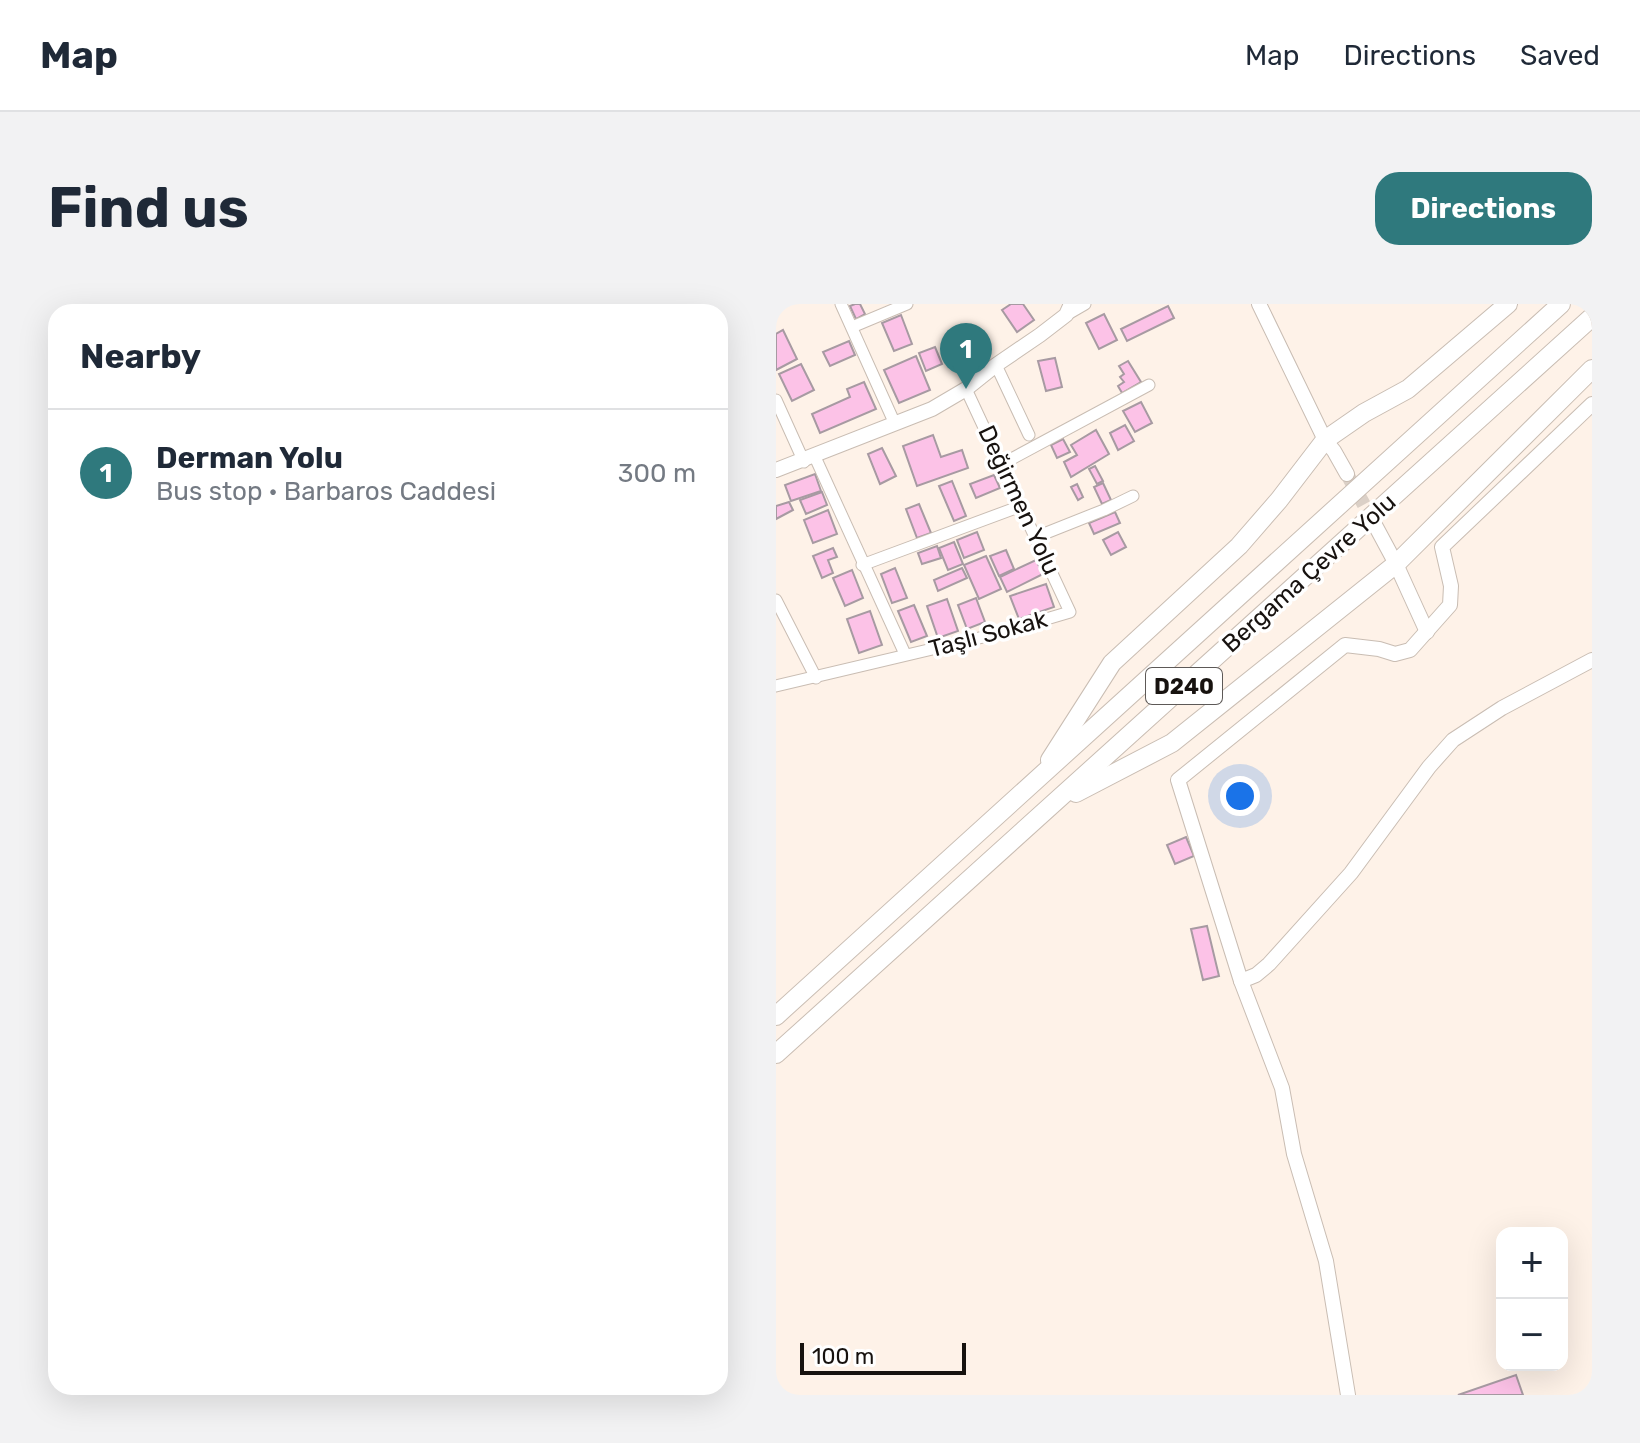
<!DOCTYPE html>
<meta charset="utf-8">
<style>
:root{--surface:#fff;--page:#f2f2f3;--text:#1f2937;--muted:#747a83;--line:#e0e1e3;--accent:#2f797d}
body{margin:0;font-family:Rubik,sans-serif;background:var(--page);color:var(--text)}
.controls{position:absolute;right:24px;bottom:24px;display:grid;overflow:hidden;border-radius:16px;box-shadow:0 8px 32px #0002}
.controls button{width:72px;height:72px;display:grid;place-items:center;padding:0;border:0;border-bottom:2px solid var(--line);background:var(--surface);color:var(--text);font:40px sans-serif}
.scale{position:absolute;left:24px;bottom:20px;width:166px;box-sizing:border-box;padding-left:8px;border:4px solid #17120f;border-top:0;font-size:22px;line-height:28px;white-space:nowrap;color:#17120f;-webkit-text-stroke:6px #fff;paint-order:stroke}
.you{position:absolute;left:464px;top:492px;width:28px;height:28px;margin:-20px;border:6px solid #fff;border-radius:50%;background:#1a73e8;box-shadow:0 0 0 12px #1a73e833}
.badge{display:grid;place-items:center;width:52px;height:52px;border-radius:50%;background:var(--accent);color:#fff;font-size:26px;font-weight:700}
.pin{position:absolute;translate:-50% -66px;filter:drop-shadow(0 2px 4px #0008)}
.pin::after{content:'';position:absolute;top:42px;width:28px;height:24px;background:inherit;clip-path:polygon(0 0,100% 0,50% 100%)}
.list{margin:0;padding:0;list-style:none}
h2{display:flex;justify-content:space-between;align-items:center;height:104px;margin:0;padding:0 32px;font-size:34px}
h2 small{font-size:26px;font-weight:400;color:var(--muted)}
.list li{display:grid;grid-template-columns:52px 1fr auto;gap:24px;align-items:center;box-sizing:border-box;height:128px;padding:0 32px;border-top:2px solid var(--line)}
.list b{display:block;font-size:30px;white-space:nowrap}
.list p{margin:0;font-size:26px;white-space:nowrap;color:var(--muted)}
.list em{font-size:26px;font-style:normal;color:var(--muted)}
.map{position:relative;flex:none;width:816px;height:1091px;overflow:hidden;border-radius:24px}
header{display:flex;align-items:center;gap:48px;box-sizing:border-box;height:112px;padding:0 40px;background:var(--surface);border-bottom:2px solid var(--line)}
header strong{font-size:38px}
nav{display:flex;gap:44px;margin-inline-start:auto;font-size:28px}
.intro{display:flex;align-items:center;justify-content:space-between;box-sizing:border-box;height:192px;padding:0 48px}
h1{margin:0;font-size:56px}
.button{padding:20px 36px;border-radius:24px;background:var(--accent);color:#fff;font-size:28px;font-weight:700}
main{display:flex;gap:48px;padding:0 48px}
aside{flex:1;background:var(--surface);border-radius:24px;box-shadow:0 8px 32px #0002}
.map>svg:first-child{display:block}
.building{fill:#fcc2e7;stroke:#a79aa2;stroke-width:2}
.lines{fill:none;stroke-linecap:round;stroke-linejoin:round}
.tertiary-tunnel{stroke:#dbd0c7;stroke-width:14;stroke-dasharray:14 7;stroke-linecap:butt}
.minor-casing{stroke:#c9bdb3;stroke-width:13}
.tertiary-casing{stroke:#c9bdb3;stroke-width:16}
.trunk-casing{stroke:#c9bdb3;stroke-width:20}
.minor{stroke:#fff;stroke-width:11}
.tertiary{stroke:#fff;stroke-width:14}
.trunk{stroke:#fff;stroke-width:18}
.labels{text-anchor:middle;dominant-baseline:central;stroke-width:7;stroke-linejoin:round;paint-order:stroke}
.shield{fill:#fff;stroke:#5d5957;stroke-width:2}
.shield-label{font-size:22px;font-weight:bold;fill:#17120f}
.street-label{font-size:24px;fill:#17120f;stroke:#fff}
</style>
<header>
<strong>Map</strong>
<nav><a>Map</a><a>Directions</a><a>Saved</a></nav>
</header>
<div class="intro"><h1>Find us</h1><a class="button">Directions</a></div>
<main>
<aside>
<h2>Nearby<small></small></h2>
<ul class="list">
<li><span class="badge">1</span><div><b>Derman Yolu</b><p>Bus stop · Barbaros Caddesi</p></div><em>300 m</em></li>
</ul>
</aside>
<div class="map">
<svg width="816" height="1091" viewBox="0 0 816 1091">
<rect width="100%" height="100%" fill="#fef2e8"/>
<g class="building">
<polygon points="79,0 84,0 89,10 80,15 74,2"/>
<polygon points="235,0 247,0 258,16 241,28 226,6"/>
<polygon points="392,2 398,14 351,37 345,25"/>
<polygon points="328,10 341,36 323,45 310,19"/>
<polygon points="125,11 136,40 118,47 106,19"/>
<polygon points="7,26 21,55 0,66 0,30"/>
<polygon points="73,37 79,51 54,62 47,48"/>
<polygon points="159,43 166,60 150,67 143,49"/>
<polygon points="140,52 154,86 123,99 108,66"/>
<polygon points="279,54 286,83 270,87 262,57"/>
<polygon points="352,57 365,78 346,89 342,82 348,78 344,73 348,70 343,62"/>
<polygon points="25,60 38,86 16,97 3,70"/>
<polygon points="88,78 100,105 44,129 36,110 74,93 71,85"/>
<polygon points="365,98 376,119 359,128 347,107"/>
<polygon points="349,121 358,137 342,146 334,129"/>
<polygon points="320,126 333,150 295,173 288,158 301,151 295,141"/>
<polygon points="157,131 165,153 186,146 192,164 141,182 127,142"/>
<polygon points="287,135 294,148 281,154 275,141"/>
<polygon points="106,144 120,172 104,180 92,150"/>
<polygon points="319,162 327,177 321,180 313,165"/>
<polygon points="39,170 45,187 15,197 9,181"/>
<polygon points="218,171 224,184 200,194 194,180"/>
<polygon points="176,177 190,212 178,217 163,182"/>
<polygon points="327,179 335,196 326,200 318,183"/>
<polygon points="301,180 307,193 302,196 295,183"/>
<polygon points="46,188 51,201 30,210 24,196"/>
<polygon points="13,198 17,206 0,215 0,202"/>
<polygon points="143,200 155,229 141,234 130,205"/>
<polygon points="52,206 61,230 37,239 28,216"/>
<polygon points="339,208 344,219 318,230 313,219"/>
<polygon points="201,228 208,246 188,254 181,236"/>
<polygon points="342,228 350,243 335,251 327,236"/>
<polygon points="178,238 187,260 172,266 163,244"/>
<polygon points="161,242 165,254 146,260 142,249"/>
<polygon points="57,244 61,253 52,256 57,269 46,274 37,252"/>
<polygon points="230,246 238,265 223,272 214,252"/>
<polygon points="210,252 225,285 203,295 188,261"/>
<polygon points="260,256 267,270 231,288 224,273"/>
<polygon points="119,264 131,294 116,299 105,270"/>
<polygon points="186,264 191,274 162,287 158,276"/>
<polygon points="76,266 87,294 69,302 57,274"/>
<polygon points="270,280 278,303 243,315 234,292"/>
<polygon points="200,294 209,318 191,325 182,301"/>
<polygon points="171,295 182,327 162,334 151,302"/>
<polygon points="138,301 151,332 135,338 122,307"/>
<polygon points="94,307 106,341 83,349 71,315"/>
<polygon points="410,533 418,552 399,560 391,541"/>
<polygon points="431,622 443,672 427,676 415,625"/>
<polygon points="740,1071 747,1091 682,1091"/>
</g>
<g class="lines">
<polyline class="tertiary-tunnel" points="571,170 598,219"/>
<g class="minor-casing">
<g id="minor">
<polyline points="65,0 119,120"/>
<polyline points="290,11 309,0"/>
<polyline points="76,23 131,0"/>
<polyline points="220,61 253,131"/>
<polyline points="0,96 28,158"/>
<polyline points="39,153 129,350"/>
<polyline points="226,160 373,81"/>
<polyline points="260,233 328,206 357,192"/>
<polyline points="86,261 245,202"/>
<polyline points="0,296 40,374"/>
<polyline points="0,382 220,330 294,308 190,85"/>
</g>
</g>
<g class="tertiary-casing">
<g id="tertiary">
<polyline points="483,0 549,136 558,147 571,170"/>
<polyline points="0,166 156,105 190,85 220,61 264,31 290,11 295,0"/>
<polyline points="599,221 620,260 651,328"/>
<polyline points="465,677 480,671 493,660 575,569 653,463 677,436 726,404 816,356"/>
<polyline points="572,1091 550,957 518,850 506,784 465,677 402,476 569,341 603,345 619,350 634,346 674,301 675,282 666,243 816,100"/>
</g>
</g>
<g class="trunk-casing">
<g id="trunk">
<polyline points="274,456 336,359 463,242 503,196 549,136 588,109 632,85 732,0"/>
<polyline points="300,489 396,439 620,260 816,65"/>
<polyline points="0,712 785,0"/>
<polyline points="0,750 816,13"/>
</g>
</g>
<use href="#minor" class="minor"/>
<use href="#tertiary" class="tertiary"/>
<use href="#trunk" class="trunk"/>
</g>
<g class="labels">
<rect class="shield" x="370" y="364" width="76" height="36" rx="6"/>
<g class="shield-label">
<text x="408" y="382">D240</text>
</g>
<g class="street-label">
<text transform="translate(243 196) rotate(65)">Değirmen Yolu</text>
<text transform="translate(533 269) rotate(-42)">Bergama Çevre Yolu</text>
<text transform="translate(212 330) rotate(-15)">Taşlı Sokak</text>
</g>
</g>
</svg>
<div class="controls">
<button>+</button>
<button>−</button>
</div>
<div class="scale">100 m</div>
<div class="you"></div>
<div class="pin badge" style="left:190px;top:85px">1</div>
</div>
</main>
